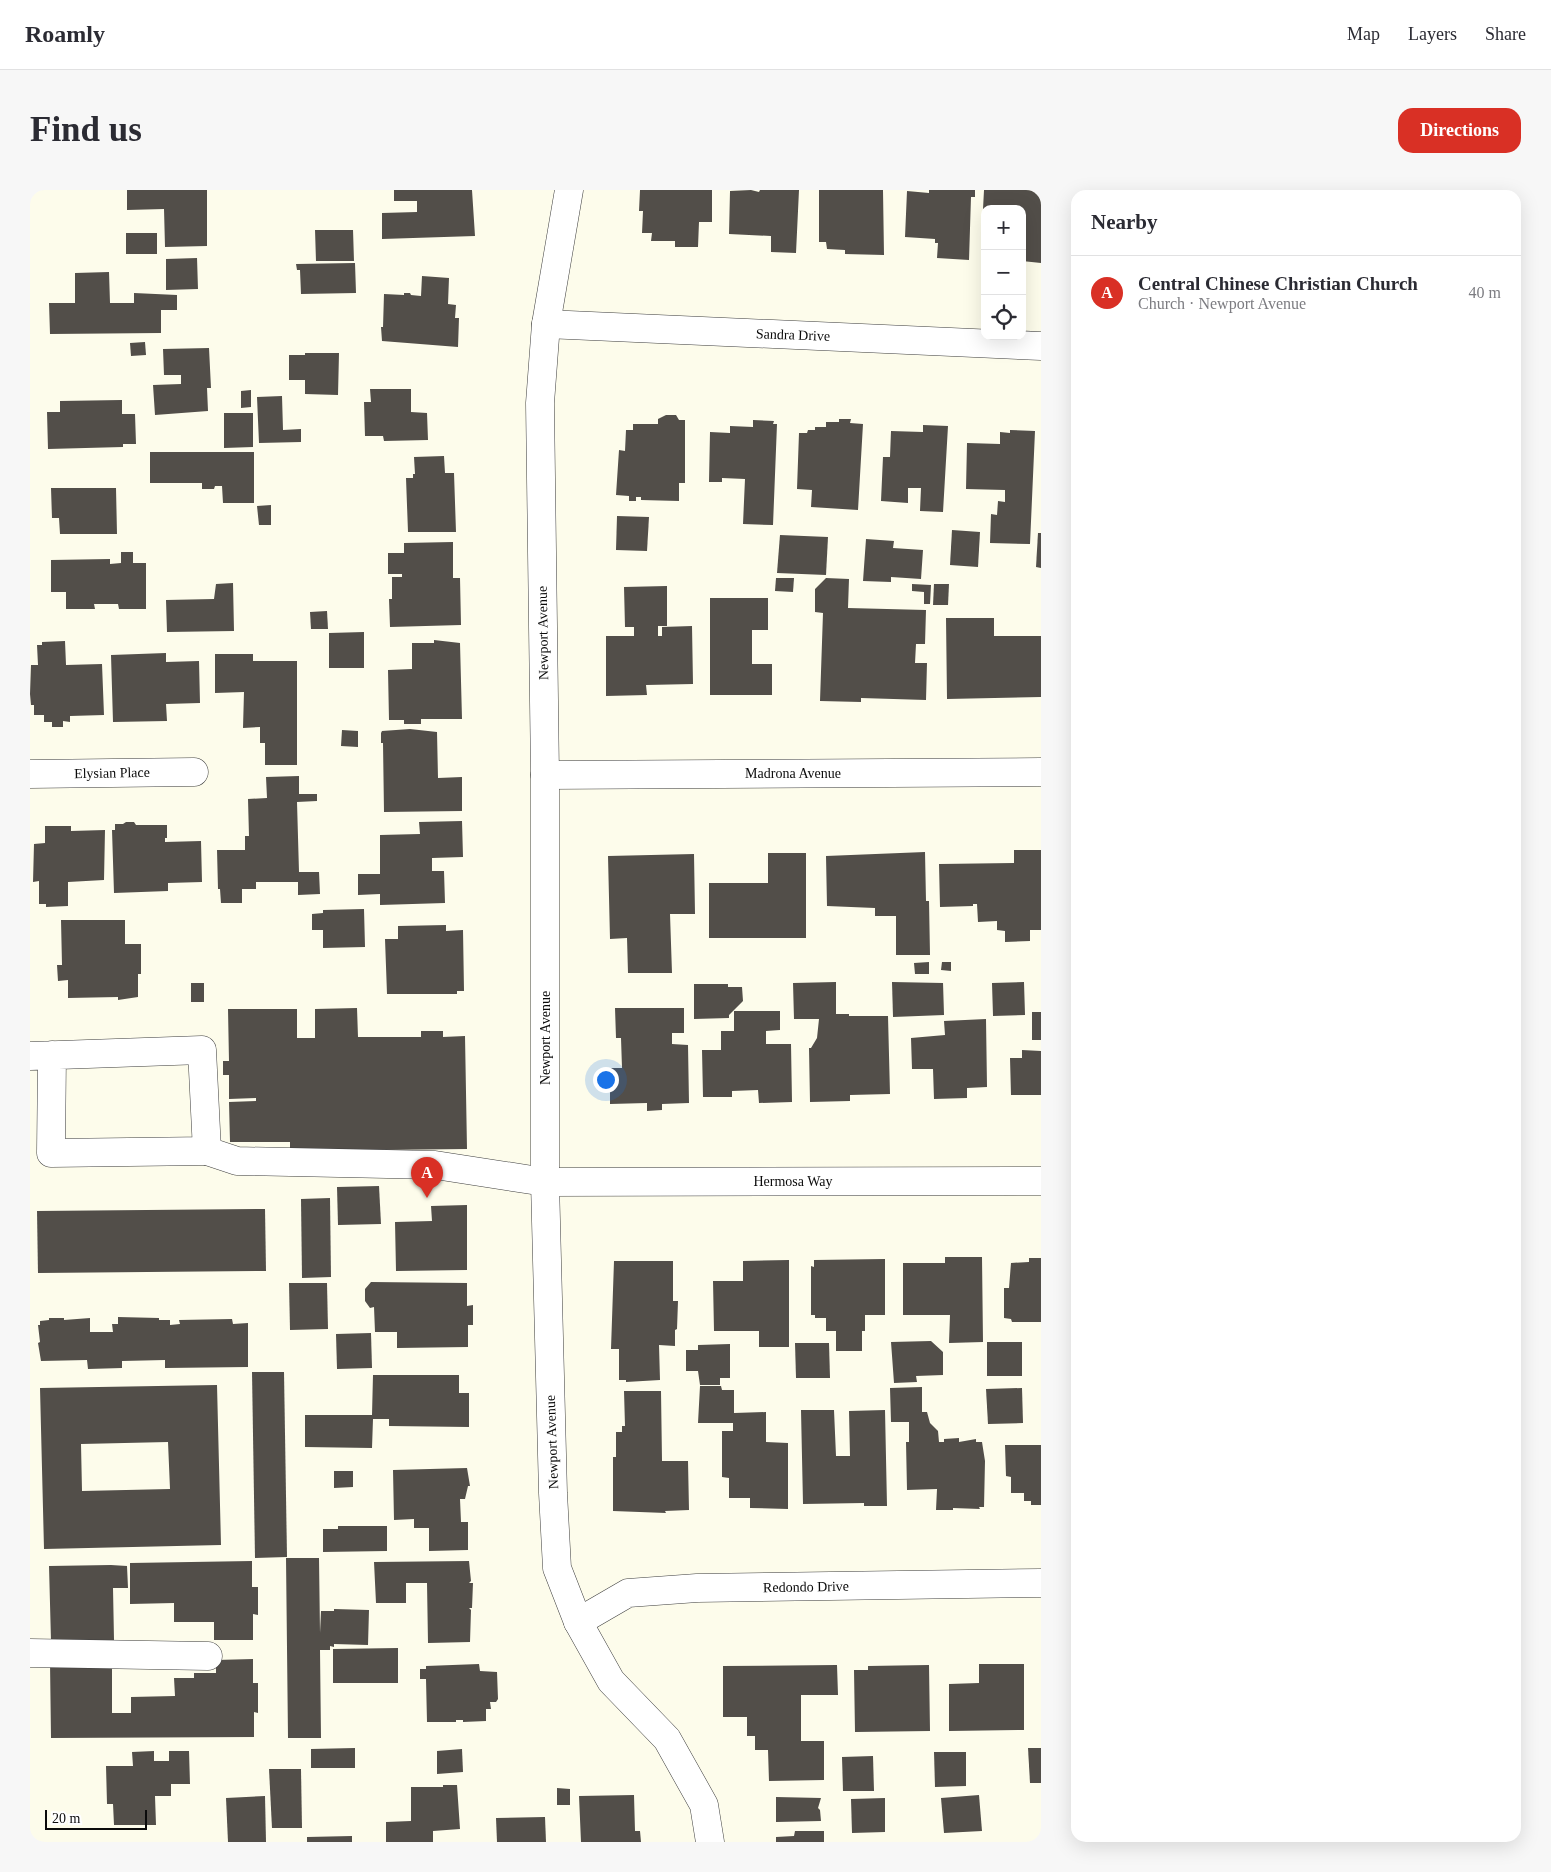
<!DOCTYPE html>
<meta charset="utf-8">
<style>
:root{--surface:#fff;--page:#f7f7f7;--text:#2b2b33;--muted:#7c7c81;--line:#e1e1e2;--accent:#d93025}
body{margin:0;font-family:Georgia,serif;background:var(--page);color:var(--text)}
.controls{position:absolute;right:15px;top:15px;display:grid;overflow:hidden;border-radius:10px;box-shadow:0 5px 20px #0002}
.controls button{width:45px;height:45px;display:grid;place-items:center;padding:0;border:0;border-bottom:1px solid var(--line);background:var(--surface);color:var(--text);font:25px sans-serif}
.scale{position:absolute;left:15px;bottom:12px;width:102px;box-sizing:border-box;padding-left:5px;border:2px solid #0b0b0b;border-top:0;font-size:14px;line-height:18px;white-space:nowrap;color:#0b0b0b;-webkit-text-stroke:4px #fff;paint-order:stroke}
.you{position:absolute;left:575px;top:889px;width:18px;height:18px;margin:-12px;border:4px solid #fff;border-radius:50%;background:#1a73e8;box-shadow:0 0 0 8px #1a73e833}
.badge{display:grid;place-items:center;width:32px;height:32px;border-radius:50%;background:var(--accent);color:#fff;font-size:16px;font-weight:700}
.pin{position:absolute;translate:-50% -41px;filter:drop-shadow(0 1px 2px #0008)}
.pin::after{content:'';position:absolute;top:26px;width:18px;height:15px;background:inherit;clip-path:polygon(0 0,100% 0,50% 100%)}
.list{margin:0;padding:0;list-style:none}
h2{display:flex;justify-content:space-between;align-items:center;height:65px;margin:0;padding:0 20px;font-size:21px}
h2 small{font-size:16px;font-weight:400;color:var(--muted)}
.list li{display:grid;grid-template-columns:32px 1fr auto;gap:15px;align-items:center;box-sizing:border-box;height:75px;padding:0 20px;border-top:1px solid var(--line)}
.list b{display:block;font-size:19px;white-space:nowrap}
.list p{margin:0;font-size:16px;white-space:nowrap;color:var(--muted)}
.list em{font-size:16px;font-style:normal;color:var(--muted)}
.icon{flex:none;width:28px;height:28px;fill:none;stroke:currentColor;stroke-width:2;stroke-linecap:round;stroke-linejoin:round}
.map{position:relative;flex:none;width:1011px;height:1652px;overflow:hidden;border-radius:15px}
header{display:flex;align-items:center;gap:30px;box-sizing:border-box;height:70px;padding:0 25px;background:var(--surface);border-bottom:1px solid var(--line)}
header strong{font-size:24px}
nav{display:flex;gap:28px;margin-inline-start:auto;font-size:18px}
.intro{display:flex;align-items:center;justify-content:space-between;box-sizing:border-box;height:120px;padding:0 30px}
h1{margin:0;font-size:35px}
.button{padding:12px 22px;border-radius:15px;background:var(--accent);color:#fff;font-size:18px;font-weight:700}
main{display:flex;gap:30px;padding:0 30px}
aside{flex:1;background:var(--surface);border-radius:15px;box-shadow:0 5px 20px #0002}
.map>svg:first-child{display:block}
.building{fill:#524e49;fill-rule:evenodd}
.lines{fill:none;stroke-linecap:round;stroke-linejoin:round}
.minor-casing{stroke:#3e3e3e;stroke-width:29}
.minor{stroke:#fff;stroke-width:28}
.labels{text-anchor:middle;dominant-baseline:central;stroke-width:5;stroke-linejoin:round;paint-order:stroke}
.street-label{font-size:14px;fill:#0b0b0b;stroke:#fff}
</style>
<header>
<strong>Roamly</strong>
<nav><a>Map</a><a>Layers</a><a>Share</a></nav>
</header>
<div class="intro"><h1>Find us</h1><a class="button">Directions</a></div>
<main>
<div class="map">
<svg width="1011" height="1652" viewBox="0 0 1011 1652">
<rect width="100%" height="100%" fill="#fdfceb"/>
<g class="building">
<polygon points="97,0 177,0 177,56 135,57 134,19 97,20"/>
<polygon points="364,0 442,0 445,46 352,49 352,23 387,22 387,11 364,11"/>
<polygon points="610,0 682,0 682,32 669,32 668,57 645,57 645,51 621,51 622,43 612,43 613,21 609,21"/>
<polygon points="721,0 729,2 730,0 769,0 766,63 741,62 741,46 699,44 700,1"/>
<polygon points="789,0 853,0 854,65 815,64 815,60 797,59 796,52 789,52"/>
<polygon points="899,0 945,0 945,7 941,7 939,70 907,68 908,53 905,53 905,49 875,47 877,1 899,3"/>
<polygon points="954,0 1011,0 1011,73 992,71 992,19 953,19"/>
<polygon points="953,20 955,20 955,70 951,70"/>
<polygon points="285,40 323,40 324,71 286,71"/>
<rect x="96" y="43" width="31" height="21"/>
<polygon points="167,68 168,99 136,100 136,69"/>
<polygon points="325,73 326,103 271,104 270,80 267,80 266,74"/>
<polygon points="79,82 80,113 104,113 104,103 147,105 147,120 131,120 131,143 20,144 19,113 45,113 45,83"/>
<polygon points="392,86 419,88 418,114 426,115 425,128 429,128 428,157 352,151 351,137 353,137 354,104 374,105 374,103 380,103 381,105 391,106"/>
<polygon points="115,152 116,165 101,166 100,153"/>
<polygon points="179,158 181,198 177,198 178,221 125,225 123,195 151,194 151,185 134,185 133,159"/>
<polygon points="275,163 309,163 308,205 275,204 275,190 259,190 259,165 275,165"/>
<polygon points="340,199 381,199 381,222 397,223 398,250 354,251 353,246 335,246 334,212 341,212"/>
<polygon points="221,200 221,217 211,218 211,201"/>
<polygon points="252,206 253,240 271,239 271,252 229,253 227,207"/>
<polygon points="92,210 92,224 105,224 106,254 93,254 93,257 18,259 17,222 30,222 30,211"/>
<polygon points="194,223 223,223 223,257 194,258"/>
<polygon points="636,225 646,225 649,230 655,230 655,293 649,293 649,311 611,310 611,307 606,307 606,311 599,311 599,306 586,305 589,260 595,261 596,240 603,240 603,234 628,234 628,229"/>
<polygon points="809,229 821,229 820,233 833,234 828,320 781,317 782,300 767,299 769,243 777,243 778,240 785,240 785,237 796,237 796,232 809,232"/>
<polygon points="723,230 744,231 743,234 747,234 743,335 713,334 715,289 692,288 692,292 679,292 680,242 700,243 700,236 723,237"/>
<polygon points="893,235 918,236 913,322 890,321 891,298 878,298 878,313 851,311 853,267 860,267 861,241 893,242"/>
<polygon points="980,240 1005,241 1000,354 960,353 961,324 967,325 968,311 975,312 975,300 936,299 937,253 970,254 970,242 980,243"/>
<polygon points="120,262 224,262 224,313 193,313 192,296 185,296 184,299 172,299 172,293 120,293"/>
<polygon points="414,266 415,283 424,283 426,342 378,342 376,288 383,288 383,284 385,284 384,267"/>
<polygon points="21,298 86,298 87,344 30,344 29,328 22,328"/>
<polygon points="241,315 241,335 229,335 227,316"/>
<polygon points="587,326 619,327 617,361 586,360"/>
<polygon points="922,340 950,342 948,377 920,375"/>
<polygon points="1008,343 1011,343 1011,378 1006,377"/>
<polygon points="750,345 798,347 796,385 747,383"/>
<polygon points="836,349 864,351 863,358 893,360 891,389 861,387 861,392 833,391"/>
<polygon points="423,352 423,388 430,388 431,435 360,437 359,409 362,409 362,387 372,387 372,384 358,384 358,363 374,363 374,353"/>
<polygon points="91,362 103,362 103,373 116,373 116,419 89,419 88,414 64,414 65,419 36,419 36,402 21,402 21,370 80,369 80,374 91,373"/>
<polygon points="746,388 764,388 763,402 745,401"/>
<polygon points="796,388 819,389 818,418 896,420 895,454 886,454 885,473 897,473 896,510 831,508 831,512 790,511 793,423 785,422 785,399"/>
<polygon points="203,393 204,441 137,442 136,410 184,409 186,394"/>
<polygon points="882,394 901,395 900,414 894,414 894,402 882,401"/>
<polygon points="904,394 919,394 918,415 903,415"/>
<polygon points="637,396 637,436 628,436 628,446 632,446 632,437 662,436 663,494 616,495 617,505 576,506 576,446 604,446 604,437 595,437 594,397"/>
<polygon points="680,408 738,408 738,440 722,440 722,474 742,474 742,505 680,505"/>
<polygon points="297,421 298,439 281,439 280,422"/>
<polygon points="916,428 964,428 964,446 1011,446 1011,507 917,509"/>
<polygon points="334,442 334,478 299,478 299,443"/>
<polygon points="404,450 430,453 432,529 391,529 391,534 374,534 374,530 359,530 358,480 382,479 382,453 404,453"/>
<polygon points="35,451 36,475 72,474 74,525 40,526 40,532 33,531 33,537 22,537 22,532 14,532 14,525 4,525 4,515 1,515 0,504 1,475 8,475 7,455 12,455 12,452"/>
<polygon points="136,463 136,472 169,471 170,513 136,514 137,531 83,532 81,465"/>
<polygon points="185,464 223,464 223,471 267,471 267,575 235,575 235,553 230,553 230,537 213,538 214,502 185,503"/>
<polygon points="380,539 407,542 408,588 432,587 432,621 354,622 353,553 351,553 351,543 352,541"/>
<polygon points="312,540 328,541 328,557 311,556"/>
<polygon points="269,586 269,604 287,604 287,611 267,612 269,682 289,682 290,704 268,705 268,692 226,692 226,699 212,699 212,713 191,713 190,699 188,699 187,660 215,660 215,646 219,646 218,609 237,608 236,587"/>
<polygon points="432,631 433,667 402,668 402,681 414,681 415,713 350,715 350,704 328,705 328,684 350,684 350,645 390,644 389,632"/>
<polygon points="96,632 104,632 106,635 137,635 137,648 135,648 135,652 171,651 172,692 138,693 138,701 84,703 82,640 85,640 85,634 93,634"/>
<polygon points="15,636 41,636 41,641 75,640 74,690 38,692 38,716 16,717 16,714 9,714 9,691 3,692 4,654 15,653"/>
<polygon points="984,660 1011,660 1011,740 1000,740 1000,751 975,752 975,741 967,740 967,731 948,732 947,714 943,714 943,716 910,717 909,674 984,673"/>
<polygon points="895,662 896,711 899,711 900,765 866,765 866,726 845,726 845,718 797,716 796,666"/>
<polygon points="738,663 776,663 776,748 679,748 679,693 738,693"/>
<polygon points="664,664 665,724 640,724 642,783 598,783 597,748 580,749 578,666"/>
<polygon points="334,719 335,757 293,758 293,740 282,740 282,724 293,723 293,720"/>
<polygon points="31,730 95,730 95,754 111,754 111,784 108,784 108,807 88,810 88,807 38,808 38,790 28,791 27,775 32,775"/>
<polygon points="416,735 416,741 433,740 434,801 427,801 427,804 357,804 355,749 368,749 368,736"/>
<polygon points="899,772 899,784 885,784 884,773"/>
<polygon points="912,772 921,772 921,781 911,780"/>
<polygon points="806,792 806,824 819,824 819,826 858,826 860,904 820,905 820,911 780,912 779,858 781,858 787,848 789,829 764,829 763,793"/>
<polygon points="862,792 913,793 914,825 863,827"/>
<polygon points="994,792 995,825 963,826 962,793"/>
<rect x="161" y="793" width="13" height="19"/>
<polygon points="664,794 698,794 698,797 712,797 713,811 699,825 699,828 664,829"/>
<polygon points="327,818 328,847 391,847 391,841 413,841 413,847 435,846 437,959 260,961 260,952 200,952 199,912 226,911 226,908 199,909 199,885 193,885 193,871 199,871 198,819 267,819 267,848 285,848 285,819"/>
<polygon points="585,818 654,818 654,843 642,843 642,854 658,855 659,913 632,914 632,920 617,921 617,913 580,914 580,878 592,878 591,848 586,848"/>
<polygon points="704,821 750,821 750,840 736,841 736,854 761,854 762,912 729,913 728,900 702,901 702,907 673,907 672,860 691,860 691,841 704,841"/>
<rect x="1002" y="822" width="9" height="28"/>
<polygon points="956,829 957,897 937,898 937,908 904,909 903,879 882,879 881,848 915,845 914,831"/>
<polygon points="992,860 1011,861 1011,905 981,905 980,868 992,868"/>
<polygon points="349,996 351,1034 308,1035 307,997"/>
<polygon points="300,1008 301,1087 272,1088 271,1009"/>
<polygon points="437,1015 437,1080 366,1081 365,1032 402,1031 401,1016"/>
<polygon points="235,1019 236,1081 8,1083 7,1021"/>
<polygon points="915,1067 952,1067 953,1152 919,1153 920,1125 873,1125 873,1073 915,1073"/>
<polygon points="999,1068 1011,1068 1011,1132 982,1132 981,1129 974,1128 974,1098 979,1098 981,1073 999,1072"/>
<polygon points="855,1069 855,1125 835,1125 835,1141 832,1141 832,1161 806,1161 806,1141 796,1141 796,1128 785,1128 785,1125 781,1125 781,1076 784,1077 784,1070"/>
<polygon points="759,1070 759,1157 729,1157 729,1141 684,1141 683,1091 713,1091 713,1071"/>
<polygon points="584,1071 643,1071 643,1111 648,1111 647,1139 645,1140 645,1156 629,1155 630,1190 596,1192 596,1190 589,1190 589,1159 581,1159"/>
<polygon points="341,1092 437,1093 437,1116 443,1115 443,1135 438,1135 438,1157 367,1158 367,1142 345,1142 344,1117 340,1118 335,1111 335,1099"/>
<polygon points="259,1093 297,1093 298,1139 260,1140"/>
<polygon points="88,1127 129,1128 129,1130 140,1130 140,1135 150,1134 149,1130 202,1129 203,1134 218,1133 218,1177 135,1178 135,1170 92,1171 92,1178 58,1179 57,1170 11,1171 8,1153 10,1152 8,1135 10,1135 10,1131 19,1130 19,1128 34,1128 34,1130 60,1128 60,1142 83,1142 82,1134 88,1134"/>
<polygon points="341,1143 342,1178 307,1179 306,1144"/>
<polygon points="901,1151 913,1162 913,1185 886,1186 887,1192 864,1193 861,1152"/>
<rect x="957" y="1152" width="35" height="34"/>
<polygon points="765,1153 799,1153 800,1188 766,1188"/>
<polygon points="700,1154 700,1188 690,1188 690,1195 670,1195 668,1181 656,1181 656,1160 668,1160 668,1155"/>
<polygon points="222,1182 254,1182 257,1367 225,1368"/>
<polygon points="343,1185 429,1185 429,1203 439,1203 439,1237 359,1236 359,1229 343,1229 342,1258 275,1257 275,1225 342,1225"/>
<path d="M187,1195L191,1355L14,1359L10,1198ZM138,1252L140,1299L52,1301L51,1254Z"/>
<polygon points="670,1196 691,1196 692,1200 704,1200 704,1223 736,1222 736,1252 758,1253 758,1319 720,1318 720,1308 699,1308 699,1288 692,1287 692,1241 703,1241 703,1233 668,1233"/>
<polygon points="892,1197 892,1222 897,1222 900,1233 908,1241 909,1252 914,1252 914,1249 929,1248 929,1252 946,1249 946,1252 952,1252 955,1271 954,1317 949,1317 950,1319 923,1318 923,1320 906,1320 907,1299 877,1300 876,1252 879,1252 879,1232 861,1232 860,1198"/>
<polygon points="992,1198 993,1233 958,1234 956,1199"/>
<polygon points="594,1201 631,1201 632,1271 658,1271 659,1320 635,1321 636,1323 583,1321 583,1267 586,1267 586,1242 592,1242 592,1236 595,1236"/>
<polygon points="771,1220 804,1220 806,1266 820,1266 819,1221 855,1220 857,1316 834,1316 834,1313 773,1314"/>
<polygon points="975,1255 1011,1255 1011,1315 1001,1315 1001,1311 994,1311 994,1303 981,1303 981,1287 976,1286"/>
<polygon points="437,1278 440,1296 438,1296 435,1309 430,1309 431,1332 438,1332 438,1360 399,1361 399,1338 384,1338 384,1329 364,1330 363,1280"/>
<polygon points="304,1281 323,1281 323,1297 304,1298"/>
<polygon points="308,1336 357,1336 357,1361 293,1362 293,1339 308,1339"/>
<polygon points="256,1368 289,1368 290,1443 291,1421 304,1421 304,1419 339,1420 338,1455 304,1454 304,1457 300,1456 300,1460 290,1460 291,1548 258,1548"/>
<polygon points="222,1371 222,1397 228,1397 228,1425 223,1424 223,1450 184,1450 184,1432 144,1432 144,1413 100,1414 100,1373"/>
<polygon points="439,1371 441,1391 439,1393 443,1393 442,1418 439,1418 441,1420 440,1452 398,1453 397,1393 376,1393 376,1413 346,1413 344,1372"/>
<polygon points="81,1375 97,1376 98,1398 83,1398 84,1450 21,1451 19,1376"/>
<polygon points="368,1458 368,1493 303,1493 303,1459"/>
<polygon points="223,1469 223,1493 228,1493 228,1523 224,1522 224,1547 21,1548 20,1472 82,1472 82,1523 101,1523 101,1507 145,1506 144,1488 164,1488 164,1483 186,1483 186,1470"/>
<polygon points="449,1474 450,1481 467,1482 468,1509 466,1512 460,1512 461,1519 456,1519 456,1531 433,1532 433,1530 426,1530 426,1532 397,1532 396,1489 390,1489 390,1479 396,1479 396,1476"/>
<polygon points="949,1474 994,1474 994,1540 919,1541 919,1494 949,1493"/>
<polygon points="807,1475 808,1505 771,1505 771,1551 794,1551 794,1590 739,1591 738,1560 725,1560 725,1546 717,1546 717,1527 693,1527 693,1476"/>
<polygon points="899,1475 900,1541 825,1542 824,1480 838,1480 838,1476"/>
<polygon points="325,1558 325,1578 281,1578 281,1559"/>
<polygon points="998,1558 1011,1558 1011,1593 1000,1593"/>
<polygon points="432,1559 433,1582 407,1584 407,1561"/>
<polygon points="124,1561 124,1571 139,1571 139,1561 159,1561 160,1594 141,1594 141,1606 125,1606 126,1635 84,1635 83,1614 77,1614 76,1576 103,1576 102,1562"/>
<polygon points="904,1562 936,1562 936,1596 905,1597"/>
<polygon points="843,1566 844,1601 813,1601 812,1567"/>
<polygon points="239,1579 271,1579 272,1638 242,1638"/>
<polygon points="413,1595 427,1595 430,1639 403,1641 403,1652 356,1652 356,1632 381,1631 381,1597 413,1597"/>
<polygon points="527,1598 540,1599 540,1615 527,1615"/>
<polygon points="604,1605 605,1641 610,1641 611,1652 551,1652 549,1606"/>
<polygon points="949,1605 952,1641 914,1643 911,1608"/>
<polygon points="235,1606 236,1652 198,1652 196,1608"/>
<polygon points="746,1607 791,1608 788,1618 790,1620 791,1631 746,1632"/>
<polygon points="855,1608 855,1642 822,1643 821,1609"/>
<polygon points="515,1627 516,1652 467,1652 466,1628"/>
<polygon points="765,1641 794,1641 794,1652 746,1652 746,1647 764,1646"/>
<polygon points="322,1646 322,1652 277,1652 277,1647"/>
</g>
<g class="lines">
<g class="minor-casing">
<g id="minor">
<polyline points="539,0 516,134 510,213 515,585 515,992 523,1303 527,1378 548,1432 581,1491 637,1549 674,1615 680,1652"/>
<polyline points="516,134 1011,156"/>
<polyline points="0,584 164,582"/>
<polyline points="515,585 1011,582"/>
<polyline points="0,866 172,860 177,961 21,963 22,865"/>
<polyline points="177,961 207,971 405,975 515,992 1011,991"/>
<polyline points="548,1432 598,1403 667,1398 1011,1393"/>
<polyline points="0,1463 178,1466"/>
</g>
</g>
<use href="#minor" class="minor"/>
</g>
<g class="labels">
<g class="street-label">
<text transform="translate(763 145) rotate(2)">Sandra Drive</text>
<text transform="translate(513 443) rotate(-91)">Newport Avenue</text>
<text transform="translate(82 583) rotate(-1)">Elysian Place</text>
<text x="763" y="583">Madrona Avenue</text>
<text transform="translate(515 848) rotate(-90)">Newport Avenue</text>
<text x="763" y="991">Hermosa Way</text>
<text transform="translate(522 1252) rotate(-92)">Newport Avenue</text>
<text transform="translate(776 1397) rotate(-1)">Redondo Drive</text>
</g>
</g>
</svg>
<div class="controls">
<button>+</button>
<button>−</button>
<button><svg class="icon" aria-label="locate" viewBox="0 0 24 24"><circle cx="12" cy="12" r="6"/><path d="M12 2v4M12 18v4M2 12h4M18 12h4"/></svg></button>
</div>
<div class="scale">20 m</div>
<div class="you"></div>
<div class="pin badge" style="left:397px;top:1008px">A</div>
</div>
<aside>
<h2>Nearby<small></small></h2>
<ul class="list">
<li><span class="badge">A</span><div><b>Central Chinese Christian Church</b><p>Church · Newport Avenue</p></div><em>40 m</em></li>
</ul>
</aside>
</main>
